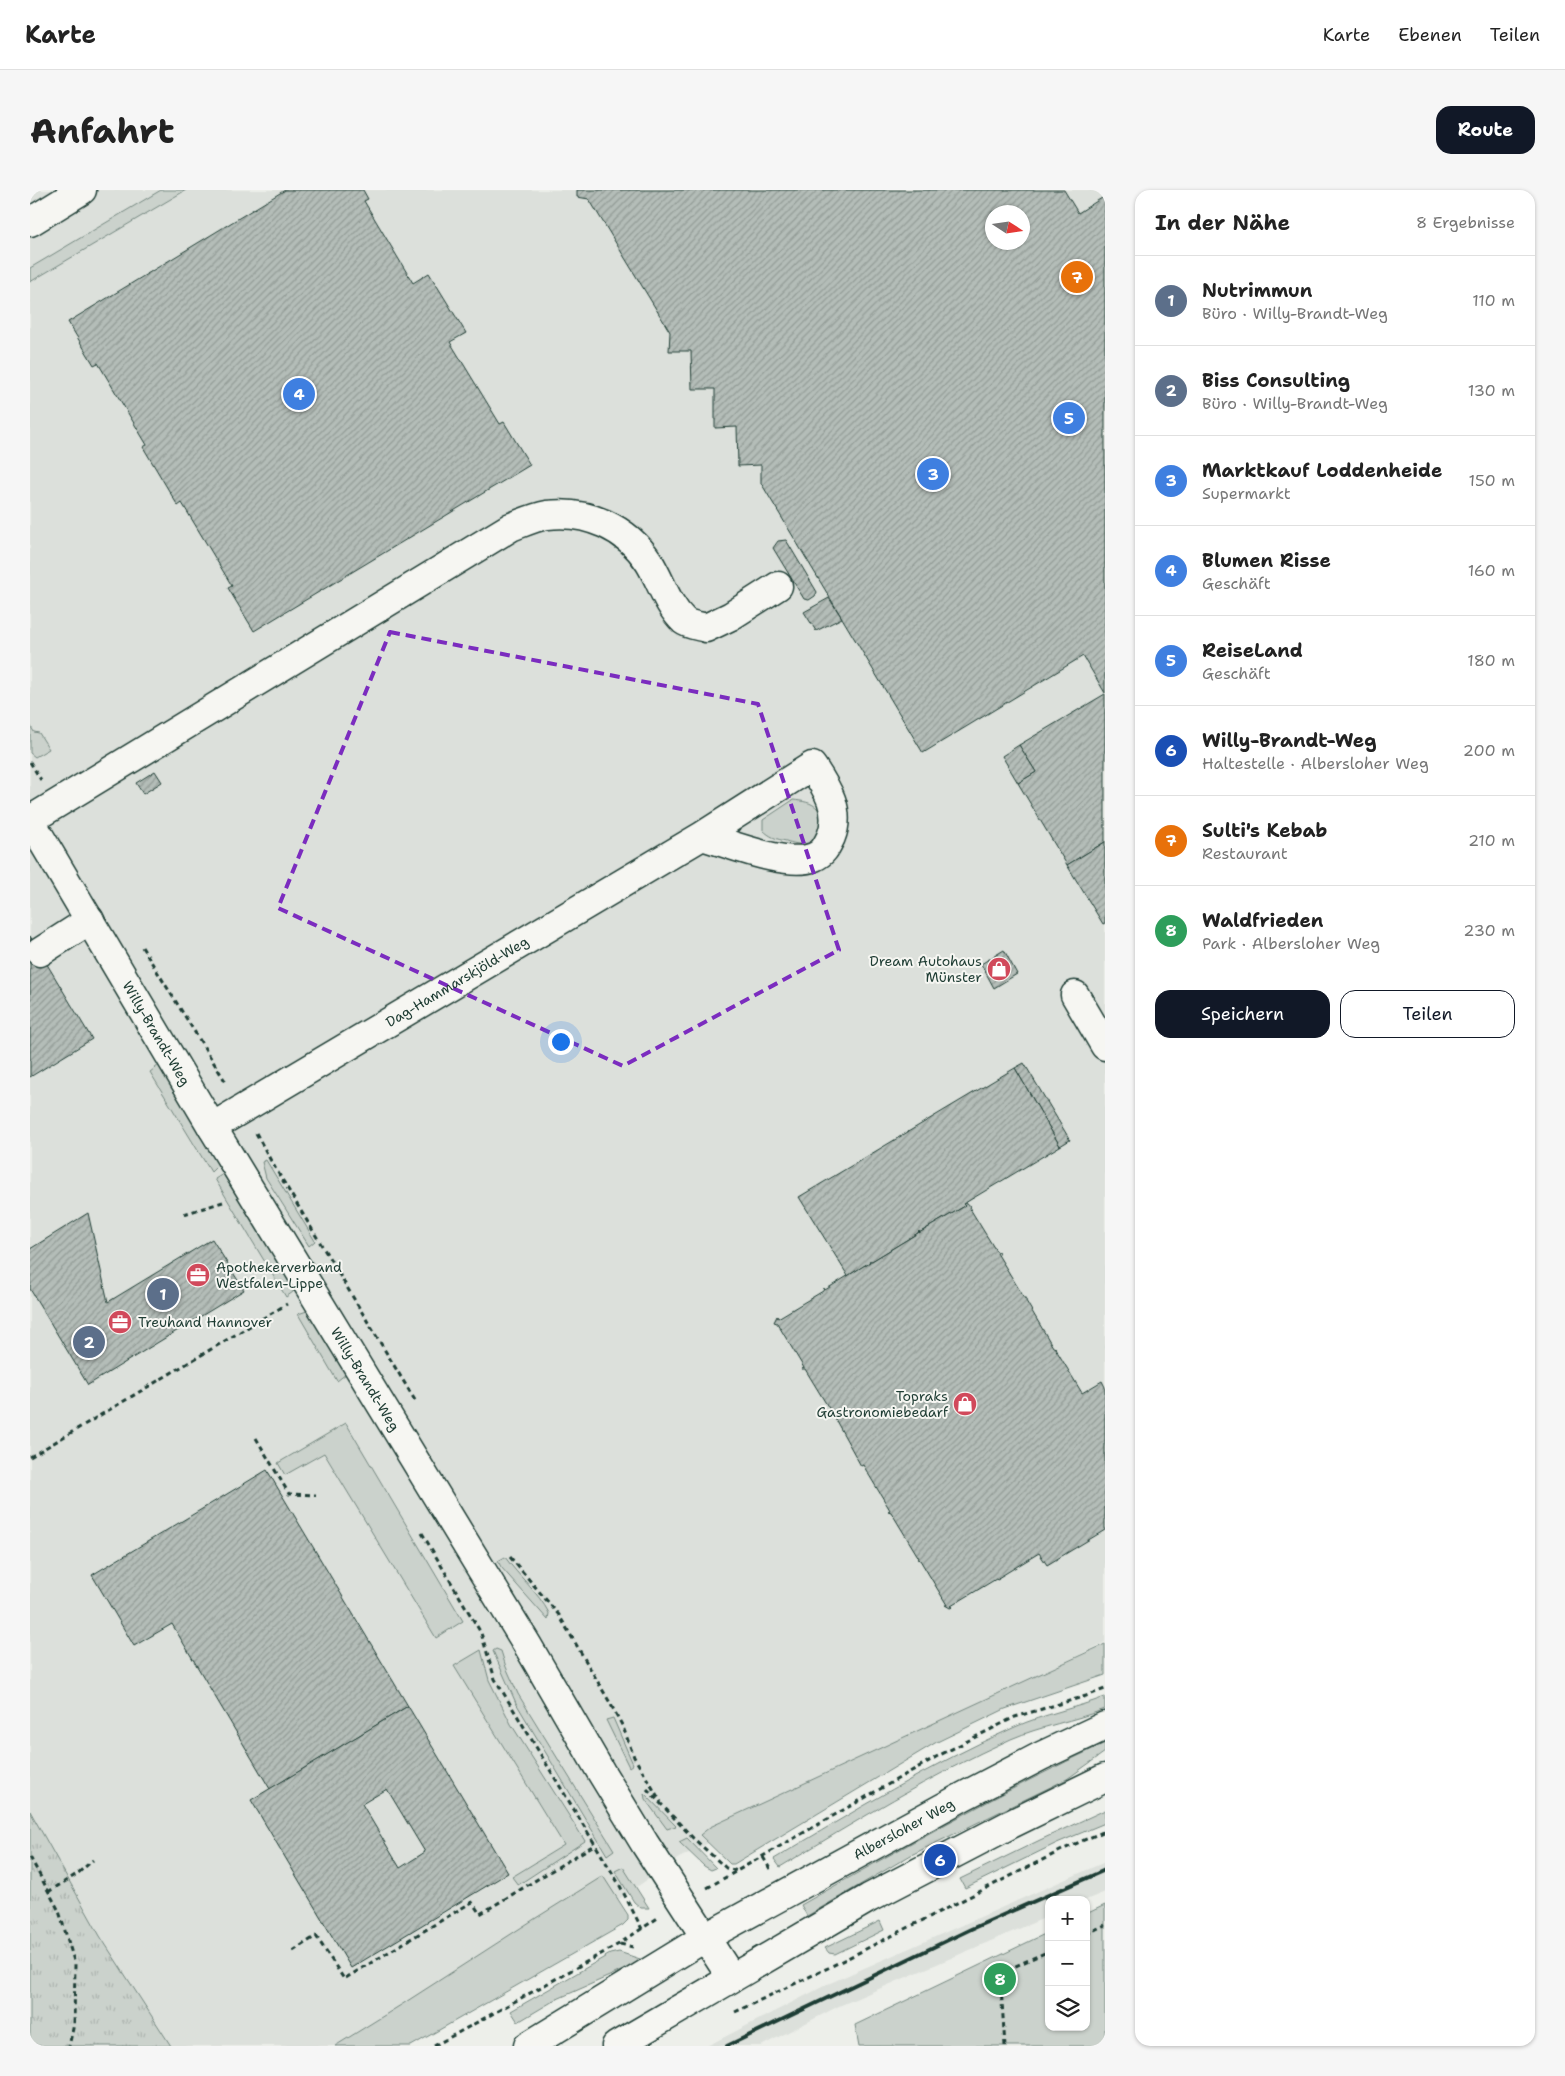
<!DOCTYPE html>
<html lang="de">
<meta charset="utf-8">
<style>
:root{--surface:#fff;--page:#f6f6f6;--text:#222;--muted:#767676;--line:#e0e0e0;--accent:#111827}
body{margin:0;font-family:"Shantell Sans",sans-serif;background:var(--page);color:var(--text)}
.controls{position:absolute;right:15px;bottom:15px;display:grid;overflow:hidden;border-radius:10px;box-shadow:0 1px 4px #0004}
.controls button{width:45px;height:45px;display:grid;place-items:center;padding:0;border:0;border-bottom:1px solid var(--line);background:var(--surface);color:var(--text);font:25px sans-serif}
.compass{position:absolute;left:955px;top:15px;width:45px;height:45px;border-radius:50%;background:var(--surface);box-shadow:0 1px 4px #0004;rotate:102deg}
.you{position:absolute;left:530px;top:851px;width:18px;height:18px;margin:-12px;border:4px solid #fff;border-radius:50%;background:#1a73e8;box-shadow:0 0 0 8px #1a73e833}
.badge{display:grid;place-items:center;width:32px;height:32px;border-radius:50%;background:var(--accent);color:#fff;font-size:16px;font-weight:700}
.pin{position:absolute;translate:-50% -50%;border:2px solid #fff;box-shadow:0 1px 5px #0006}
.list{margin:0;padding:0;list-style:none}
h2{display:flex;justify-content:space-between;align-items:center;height:65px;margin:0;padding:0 20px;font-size:21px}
h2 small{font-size:16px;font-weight:400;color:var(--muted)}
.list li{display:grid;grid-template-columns:32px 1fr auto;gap:15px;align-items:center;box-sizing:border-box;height:90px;padding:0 20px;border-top:1px solid var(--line)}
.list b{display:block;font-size:19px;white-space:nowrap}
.list p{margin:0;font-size:16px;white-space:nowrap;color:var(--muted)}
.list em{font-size:16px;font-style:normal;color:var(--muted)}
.actions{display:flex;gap:10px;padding:15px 20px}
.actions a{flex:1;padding:11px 0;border:1px solid var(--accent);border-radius:15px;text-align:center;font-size:18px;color:var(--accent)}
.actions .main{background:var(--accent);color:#fff}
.icon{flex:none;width:28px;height:28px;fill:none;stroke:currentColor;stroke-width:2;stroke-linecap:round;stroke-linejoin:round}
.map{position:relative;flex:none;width:1075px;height:1856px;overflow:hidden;border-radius:15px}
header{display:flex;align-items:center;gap:30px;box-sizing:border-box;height:70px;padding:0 25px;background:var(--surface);border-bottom:1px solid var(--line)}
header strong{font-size:24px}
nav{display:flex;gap:28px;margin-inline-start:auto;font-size:18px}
.intro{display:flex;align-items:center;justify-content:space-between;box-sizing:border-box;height:120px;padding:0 30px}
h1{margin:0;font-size:35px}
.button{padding:12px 22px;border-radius:15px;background:var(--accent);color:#fff;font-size:18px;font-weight:700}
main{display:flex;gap:30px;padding:0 30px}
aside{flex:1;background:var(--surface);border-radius:15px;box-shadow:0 1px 4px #0004}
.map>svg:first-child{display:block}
.built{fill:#dce0db;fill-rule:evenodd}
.green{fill:#cbd2cc;stroke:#758880}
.park{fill:url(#park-tufts);stroke:#758880}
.building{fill:url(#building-hatch);stroke:#1f3d34;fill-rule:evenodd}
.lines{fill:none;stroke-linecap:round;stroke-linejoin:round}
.minor-casing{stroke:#1f3d34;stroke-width:31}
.major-casing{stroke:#1f3d34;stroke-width:31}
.path{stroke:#1f3d34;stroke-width:3;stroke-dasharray:5 4;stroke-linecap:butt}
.minor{stroke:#f6f6f2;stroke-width:28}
.major{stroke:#f6f6f2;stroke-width:28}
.rail{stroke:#1f3d34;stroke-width:4}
.marked{fill:none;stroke:#7b2cbf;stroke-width:4;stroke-dasharray:10 6;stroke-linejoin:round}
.labels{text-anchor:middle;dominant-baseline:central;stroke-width:4;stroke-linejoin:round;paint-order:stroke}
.poi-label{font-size:14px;fill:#1f3d34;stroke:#f6f6f2;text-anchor:end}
.street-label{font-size:14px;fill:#1f3d34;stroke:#f6f6f2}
</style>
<header>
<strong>Karte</strong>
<nav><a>Karte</a><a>Ebenen</a><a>Teilen</a></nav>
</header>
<div class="intro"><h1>Anfahrt</h1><a class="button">Route</a></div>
<main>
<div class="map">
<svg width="1075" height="1856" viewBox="0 0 1075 1856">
<defs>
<pattern id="park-tufts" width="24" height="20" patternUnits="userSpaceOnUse" patternTransform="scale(1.25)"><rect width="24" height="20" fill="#cbd2cc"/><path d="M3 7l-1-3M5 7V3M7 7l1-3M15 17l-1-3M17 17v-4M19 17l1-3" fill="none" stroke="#aeb5b0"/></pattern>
<pattern id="building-hatch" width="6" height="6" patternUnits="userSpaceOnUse" patternTransform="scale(1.25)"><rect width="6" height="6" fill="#b4bdb8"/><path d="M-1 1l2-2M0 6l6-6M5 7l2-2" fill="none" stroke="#929b96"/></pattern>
</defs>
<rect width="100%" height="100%" fill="#edefea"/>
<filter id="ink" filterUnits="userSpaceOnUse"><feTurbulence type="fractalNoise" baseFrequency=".02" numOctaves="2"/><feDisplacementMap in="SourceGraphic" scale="10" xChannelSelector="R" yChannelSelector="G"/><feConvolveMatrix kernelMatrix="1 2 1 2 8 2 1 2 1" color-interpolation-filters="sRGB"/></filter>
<g filter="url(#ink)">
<g class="built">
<path d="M0,0H1075V1452L649,1668L374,1856H0ZM962,22H992V52H962Z"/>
<polygon points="1075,1672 1075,1702 1056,1710 1019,1710 1019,1726 809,1816 731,1856 677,1856 798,1794"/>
</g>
<g class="green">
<polygon points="131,0 156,0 0,92 0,78"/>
<polygon points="0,535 4,542 9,543 19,559 5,567 0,563"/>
<path d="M763,610C772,611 782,612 788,619C797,629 788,650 776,654C770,655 762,653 756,651C746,649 740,647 733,640V630Z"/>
<polygon points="129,875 188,975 181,982 120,882"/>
<polygon points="236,970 285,1051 279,1056 236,988 232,972"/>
<polygon points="193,984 264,1098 263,1102 256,1107 185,989"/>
<polygon points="277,1121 316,1184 307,1191 268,1124"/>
<polygon points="316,1233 433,1431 406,1448 294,1263 255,1285 248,1273"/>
<path d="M475,1367C489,1387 508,1402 519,1423L518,1430L471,1377L468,1371Z"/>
<polygon points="1075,1454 1075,1485 975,1519 905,1553 704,1674 700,1674 670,1645 680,1637"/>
<polygon points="466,1459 471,1461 476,1477 488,1504 584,1660 577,1665 486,1513 463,1461"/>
<polygon points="451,1460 459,1490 481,1534 555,1651 488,1695 482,1687 534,1655 424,1476"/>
<path d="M1075,1507V1519C1044,1531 1011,1536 981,1549C901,1585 825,1632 750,1677L744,1669C823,1622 901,1574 985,1537C1014,1524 1046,1518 1075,1507Z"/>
<polygon points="583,1528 603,1574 599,1577 576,1530"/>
<path d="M1075,1553V1562L1037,1589L881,1665L777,1726L771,1715C871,1658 971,1602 1075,1553Z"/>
<polygon points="614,1603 646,1636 637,1639 615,1609"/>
<polygon points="1075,1620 1075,1633 1027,1653 935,1698 930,1689 1010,1650"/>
<polygon points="657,1648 686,1678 681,1680 674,1676 649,1652"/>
<polygon points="593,1677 619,1718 611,1718 604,1712 585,1681"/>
<path d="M573,1686L598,1725V1730L593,1735L381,1856H305C396,1801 483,1741 573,1686Z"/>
<polygon points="1075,1715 1075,1856 829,1856 825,1835 1019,1742 1019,1837 1056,1837 1056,1724"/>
<polygon points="850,1731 854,1740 805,1764 799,1763 795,1758"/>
<polygon points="589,1762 613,1770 609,1773 525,1810 488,1832 481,1821 580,1764"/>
</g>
<polygon class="park" points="0,1621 70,1746 141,1856 0,1856"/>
<g class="building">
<polygon points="255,0 333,0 338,9 334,11 383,93 399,83 436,143 420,152 470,234 474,232 500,275 224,441 198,398 202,396 152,313 148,316 113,257 117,255 68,173 64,175 38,132"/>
<path d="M547,0H1034L1048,23L1075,6V503L1053,466L893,563L731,293V275L708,276L707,237L685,238V199H662L661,161H639L640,142L559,9L547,7ZM962,22H992V52H962Z"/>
<polygon points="756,350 787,402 785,406 779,410 774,409 743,358 748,351"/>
<polygon points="799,408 812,428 786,441 774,422"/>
<polygon points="1075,504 1075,652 1037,675 988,593 1006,582 989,555"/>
<polygon points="989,555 1006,582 988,593 972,566"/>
<polygon points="125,581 132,592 113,604 106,593"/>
<polygon points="1075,652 1075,733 1073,734 1037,675"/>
<polygon points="0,746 62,849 0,887"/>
<polygon points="974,760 987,784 964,798 951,774"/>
<polygon points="994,873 1040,950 1030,956 985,878"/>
<polygon points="985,878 1030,956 935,1013 933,1014 935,1016 889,1043 889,1041 888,1043 842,1071 839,1071 840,1072 818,1086 769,1007"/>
<polygon points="935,1013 941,1016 939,1017 966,1061 969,1062 967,1063 995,1109 997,1108 996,1111 1023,1157 1026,1158 1025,1158 1052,1203 1072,1191 1075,1197 1075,1340 1017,1375 1009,1363 968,1388 969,1389 967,1390 966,1389 921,1416 923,1417 920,1418 915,1415 917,1415 890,1370 887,1369 889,1368 861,1322 858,1321 860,1320 833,1275 831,1276 804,1227 801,1226 803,1225 775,1179 772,1179 774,1178 747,1133 744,1132 747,1126 748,1128 793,1101 794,1098 795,1100 840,1072 839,1071 842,1071 888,1043 889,1041 889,1043 935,1016 933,1014"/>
<polygon points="58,1023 78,1112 182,1049 214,1100 58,1195 0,1099 0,1059"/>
<polygon points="237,1280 378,1516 240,1599 142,1434 104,1456 62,1385"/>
<path d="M378,1516L478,1683L321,1778L221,1610ZM357,1599L395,1662L370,1678L332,1614Z"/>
</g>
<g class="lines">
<g class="minor-casing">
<g id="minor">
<polyline points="0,32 52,0"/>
<path id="s1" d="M0,630L182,937L498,1456L571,1582L615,1654L701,1787"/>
<path d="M0,630L481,337C492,333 505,327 517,325C557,320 597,338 619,372C631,391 637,415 654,431C659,435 670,436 676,438L701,426L748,396"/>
<polyline points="10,762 60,730"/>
<polyline points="1045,805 1075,856"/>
<path id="s2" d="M182,937L672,646L782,576C796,597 812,620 801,647C797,655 794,663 784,667C758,678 700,654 672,646"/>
</g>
</g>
<g class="major-casing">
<g id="major">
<path id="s3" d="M498,1856L676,1747L934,1606L1011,1566L1075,1536"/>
<polyline points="586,1856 839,1708 981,1634 1075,1588"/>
</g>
</g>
<g class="path">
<polyline points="0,572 11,590"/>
<polyline points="112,757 197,894"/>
<polyline points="226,943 241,971 386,1212"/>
<polyline points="154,1024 193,1012"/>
<polyline points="226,1248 259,1304 286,1305"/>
<polyline points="0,1267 257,1114"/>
<polyline points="392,1343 451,1443 465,1489 589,1694 612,1739"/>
<polyline points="480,1367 529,1425 579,1511 593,1537 604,1567 631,1612"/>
<polyline points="617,1599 663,1648 696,1678 708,1681"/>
<polyline points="0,1667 29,1721 45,1774 44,1834 39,1856"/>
<polyline points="733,1667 740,1679"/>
<polyline points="677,1698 906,1567 985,1527 1056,1506 1075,1499"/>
<polyline points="18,1702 47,1684 63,1670"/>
<polyline points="1056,1744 1075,1735"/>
<polyline points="590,1754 603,1757"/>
<polyline points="263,1761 286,1746 314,1789 442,1712 450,1724 564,1655"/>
<polyline points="705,1822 798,1778 1036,1658 1075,1641"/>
<polyline points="404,1856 589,1754 629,1727"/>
<polyline points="975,1856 970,1783 1019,1761"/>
</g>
<use href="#minor" class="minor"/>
<use href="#major" class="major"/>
<polyline class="rail" points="697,1856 941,1739 1075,1680"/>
</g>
</g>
<path class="marked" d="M360,442L728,514L809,760L593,876L248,718Z"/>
<defs>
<g id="shop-disc" transform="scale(1.25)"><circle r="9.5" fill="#d1495b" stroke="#f6f6f2"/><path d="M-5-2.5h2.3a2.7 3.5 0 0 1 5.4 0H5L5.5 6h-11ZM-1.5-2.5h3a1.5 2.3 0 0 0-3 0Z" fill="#fff"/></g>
<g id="office-disc" transform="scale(1.25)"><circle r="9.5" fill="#d1495b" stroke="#f6f6f2"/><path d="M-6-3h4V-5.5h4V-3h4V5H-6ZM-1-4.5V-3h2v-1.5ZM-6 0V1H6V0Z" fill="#fff"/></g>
</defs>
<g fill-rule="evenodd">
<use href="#shop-disc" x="969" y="779"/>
<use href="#office-disc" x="168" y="1085"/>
<use href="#office-disc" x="90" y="1132"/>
<use href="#shop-disc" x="935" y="1214"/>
</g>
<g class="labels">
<g class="poi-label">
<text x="952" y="771">Dream Autohaus<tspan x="952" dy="16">Münster</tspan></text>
<text x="186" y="1077" text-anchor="start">Apothekerverband<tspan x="186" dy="16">Westfalen-Lippe</tspan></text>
<text x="108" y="1132" text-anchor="start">Treuhand Hannover</text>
<text x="918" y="1206">Topraks<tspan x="918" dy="16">Gastronomiebedarf</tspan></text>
</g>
<g class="street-label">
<text stroke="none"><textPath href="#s2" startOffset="285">Dag-Hammarskjöld-Weg</textPath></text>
<text stroke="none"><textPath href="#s1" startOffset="248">Willy-Brandt-Weg</textPath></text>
<text stroke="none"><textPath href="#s1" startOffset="652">Willy-Brandt-Weg</textPath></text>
<text stroke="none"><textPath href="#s3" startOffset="434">Albersloher Weg</textPath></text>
</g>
</g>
</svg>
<div class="controls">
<button>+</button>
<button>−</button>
<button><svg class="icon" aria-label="layers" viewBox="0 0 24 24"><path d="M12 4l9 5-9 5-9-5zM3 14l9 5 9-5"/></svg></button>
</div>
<svg class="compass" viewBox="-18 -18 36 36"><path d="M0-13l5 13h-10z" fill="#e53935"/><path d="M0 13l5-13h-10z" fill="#767676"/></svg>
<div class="you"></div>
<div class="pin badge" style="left:133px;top:1104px;background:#5c6f8a">1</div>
<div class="pin badge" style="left:59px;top:1152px;background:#5c6f8a">2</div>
<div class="pin badge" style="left:903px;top:284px;background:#3f7fe0">3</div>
<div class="pin badge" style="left:269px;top:204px;background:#3f7fe0">4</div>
<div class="pin badge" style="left:1039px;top:228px;background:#3f7fe0">5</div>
<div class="pin badge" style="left:910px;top:1670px;background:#1a4fb4">6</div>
<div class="pin badge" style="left:1047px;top:87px;background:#e8710a">7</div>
<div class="pin badge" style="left:970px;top:1789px;background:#2e9e5b">8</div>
</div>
<aside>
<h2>In der Nähe<small>8 Ergebnisse</small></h2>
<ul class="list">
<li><span class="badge" style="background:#5c6f8a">1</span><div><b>Nutrimmun</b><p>Büro · Willy-Brandt-Weg</p></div><em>110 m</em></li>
<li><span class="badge" style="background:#5c6f8a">2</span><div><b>Biss Consulting</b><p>Büro · Willy-Brandt-Weg</p></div><em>130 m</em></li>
<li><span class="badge" style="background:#3f7fe0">3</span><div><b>Marktkauf Loddenheide</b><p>Supermarkt</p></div><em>150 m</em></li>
<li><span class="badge" style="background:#3f7fe0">4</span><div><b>Blumen Risse</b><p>Geschäft</p></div><em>160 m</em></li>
<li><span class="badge" style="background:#3f7fe0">5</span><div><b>ReiseLand</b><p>Geschäft</p></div><em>180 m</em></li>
<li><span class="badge" style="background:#1a4fb4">6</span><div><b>Willy-Brandt-Weg</b><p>Haltestelle · Albersloher Weg</p></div><em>200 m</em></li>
<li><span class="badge" style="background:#e8710a">7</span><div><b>Sulti's Kebab</b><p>Restaurant</p></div><em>210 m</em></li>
<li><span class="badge" style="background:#2e9e5b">8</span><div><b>Waldfrieden</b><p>Park · Albersloher Weg</p></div><em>230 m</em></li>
</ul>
<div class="actions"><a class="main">Speichern</a><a>Teilen</a></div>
</aside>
</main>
